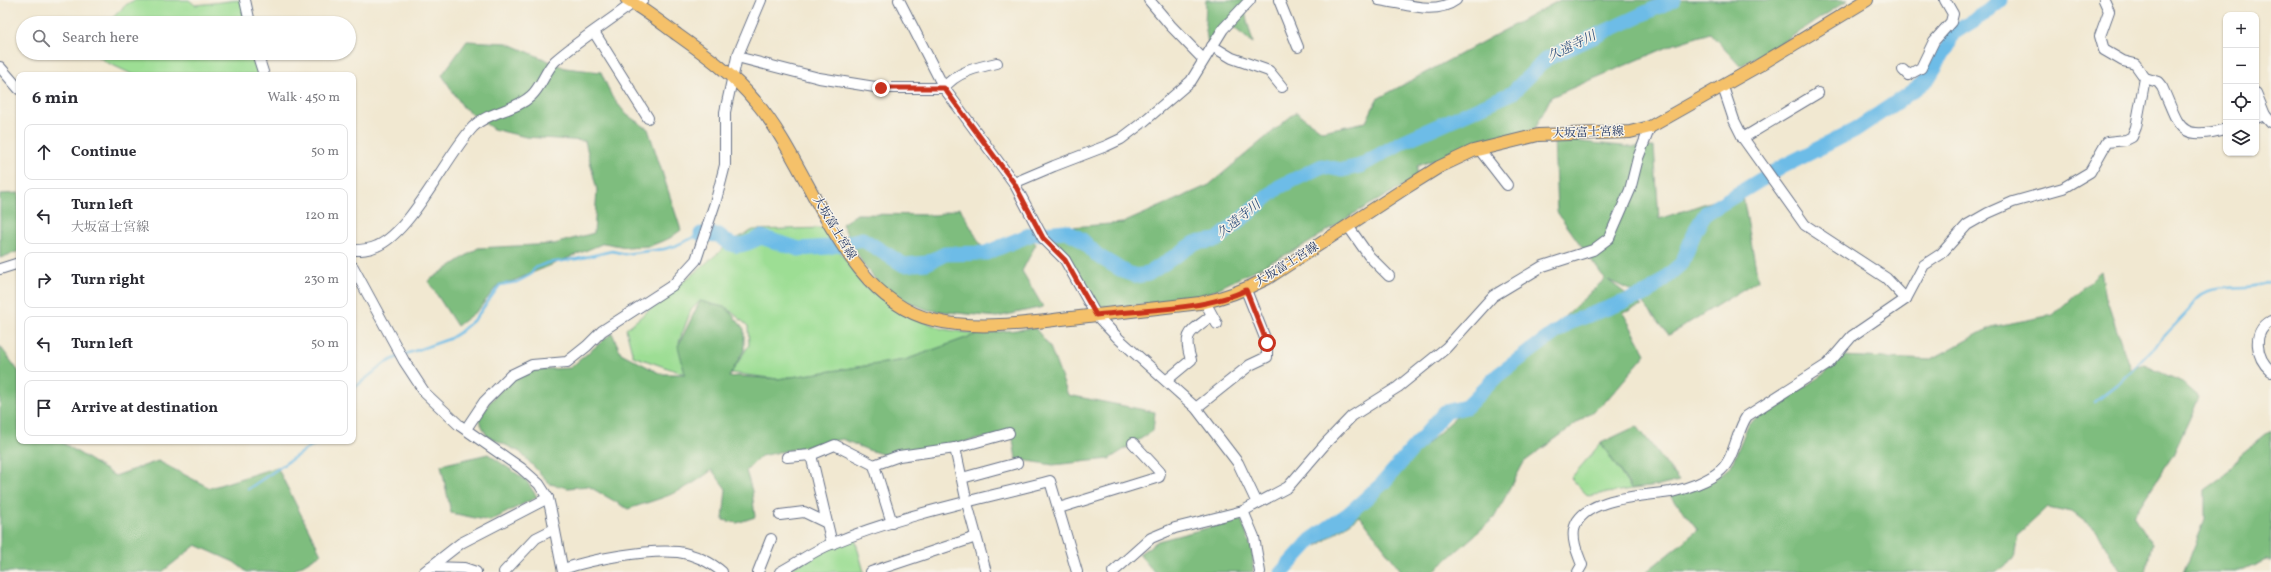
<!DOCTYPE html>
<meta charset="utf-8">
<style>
:root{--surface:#fff;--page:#f2f2f3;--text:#2b2b33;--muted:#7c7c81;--line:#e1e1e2}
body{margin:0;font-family:Vollkorn,"Noto Serif JP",serif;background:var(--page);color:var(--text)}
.controls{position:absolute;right:12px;top:12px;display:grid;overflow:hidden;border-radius:8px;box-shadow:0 1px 3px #0004}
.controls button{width:36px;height:36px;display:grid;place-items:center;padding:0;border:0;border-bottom:1px solid var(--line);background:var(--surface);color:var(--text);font:20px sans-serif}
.stop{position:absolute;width:12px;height:12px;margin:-9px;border:3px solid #c8321e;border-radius:50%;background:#fff}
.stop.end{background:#c8321e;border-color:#fff;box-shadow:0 1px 4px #0008}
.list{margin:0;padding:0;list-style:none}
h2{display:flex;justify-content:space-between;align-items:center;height:52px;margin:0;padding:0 16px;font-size:17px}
h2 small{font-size:13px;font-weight:400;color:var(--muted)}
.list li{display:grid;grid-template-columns:26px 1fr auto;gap:12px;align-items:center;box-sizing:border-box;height:56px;margin:0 8px 8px;padding:0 8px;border:1px solid var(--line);border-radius:8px}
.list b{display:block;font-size:15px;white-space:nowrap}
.list p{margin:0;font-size:13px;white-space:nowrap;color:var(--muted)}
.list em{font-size:13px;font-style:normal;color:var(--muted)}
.icon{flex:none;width:22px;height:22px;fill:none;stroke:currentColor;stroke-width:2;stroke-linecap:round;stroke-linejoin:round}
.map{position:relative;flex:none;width:2271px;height:572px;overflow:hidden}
.search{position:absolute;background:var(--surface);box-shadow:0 1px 3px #0004;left:16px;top:16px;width:340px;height:44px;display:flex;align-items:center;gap:10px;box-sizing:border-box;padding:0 14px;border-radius:22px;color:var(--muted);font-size:15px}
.panel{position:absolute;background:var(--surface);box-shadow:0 1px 3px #0004;left:16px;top:72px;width:340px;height:372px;border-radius:8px}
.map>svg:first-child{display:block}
.green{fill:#9dde94;stroke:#5c8679}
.forest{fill:#7ebd7e;stroke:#4c766e}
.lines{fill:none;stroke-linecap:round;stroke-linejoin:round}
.stream{stroke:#6dbce7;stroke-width:2.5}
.river{stroke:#6dbce7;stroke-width:15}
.minor-casing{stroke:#667086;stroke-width:12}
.major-casing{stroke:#667086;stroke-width:14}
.minor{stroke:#fff;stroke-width:10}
.major{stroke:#f5c16b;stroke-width:12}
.route{stroke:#c8321e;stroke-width:5}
.labels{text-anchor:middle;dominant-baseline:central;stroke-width:3;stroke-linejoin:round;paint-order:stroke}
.street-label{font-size:12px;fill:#1b2f5e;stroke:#f7f3e8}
.water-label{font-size:13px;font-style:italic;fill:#305280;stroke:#f7f3e8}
</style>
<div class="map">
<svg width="2271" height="572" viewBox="0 0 2271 572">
<rect width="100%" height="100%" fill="#f7f3e8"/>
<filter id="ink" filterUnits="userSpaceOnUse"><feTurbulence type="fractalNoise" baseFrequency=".025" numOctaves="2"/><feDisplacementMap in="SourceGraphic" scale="8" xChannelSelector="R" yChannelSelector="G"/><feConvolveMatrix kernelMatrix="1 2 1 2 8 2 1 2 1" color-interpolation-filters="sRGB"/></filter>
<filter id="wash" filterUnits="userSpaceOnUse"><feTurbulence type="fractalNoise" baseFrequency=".012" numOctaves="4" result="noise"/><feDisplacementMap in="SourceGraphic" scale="16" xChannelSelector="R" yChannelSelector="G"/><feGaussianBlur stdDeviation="0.9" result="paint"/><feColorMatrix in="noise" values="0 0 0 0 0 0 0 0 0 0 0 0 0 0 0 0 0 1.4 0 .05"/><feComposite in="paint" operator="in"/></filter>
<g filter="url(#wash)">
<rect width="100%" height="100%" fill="#f1e8d1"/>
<g class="green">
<path d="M135,0H189L195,5C212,4 228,0 245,0L251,23H107L127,4Z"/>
<polygon points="94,53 257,53 262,75 134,75 106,62"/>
<polygon points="824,228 863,285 905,313 942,329 977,334 905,360 778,379 731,373 749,345 748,326 727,308 700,301 691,310 679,342 685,374 633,356 626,329 734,240 753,230"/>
<polygon points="1601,443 1627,483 1632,489 1588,496 1571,478"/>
<polygon points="855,539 864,572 791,572 790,570 826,546"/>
</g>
<g class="forest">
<polygon points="1206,0 1248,0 1243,5 1253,43 1228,23 1209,51 1205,24"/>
<polygon points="1560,0 1848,0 1791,37 1740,66 1710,33 1675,44 1551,97 1535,129 1487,142 1417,166 1417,178 1350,216 1307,244 1197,299 1117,307 1099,306 1061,248 1045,229 1123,223 1209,185 1296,112 1322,131 1366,122 1377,99"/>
<polygon points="467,41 507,43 565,68 601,72 612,97 627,115 648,129 681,230 670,238 650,246 626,247 604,243 513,281 498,285 478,310 457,326 428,281 478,248 554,244 594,233 597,190 585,141 526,137 493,129 463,107 442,75"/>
<polygon points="1554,139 1631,147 1654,147 1659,219 1742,191 1758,280 1669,335 1634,292 1608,280 1642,306 1623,313 1646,354 1605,402 1524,462 1494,518 1433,572 1402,572 1360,516 1317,546 1605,279 1557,212"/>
<polygon points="19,193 19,251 0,258 0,194"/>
<polygon points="960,208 983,249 1024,231 1036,244 1022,271 1043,307 997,317 928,310 904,300 882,287 864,266 842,224 857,214 937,215"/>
<polygon points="2101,271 2106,298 2130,369 2144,365 2180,381 2199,398 2173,455 2134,515 2152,544 2146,572 2121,572 2096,530 2072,512 2048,507 2018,535 2014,559 1997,572 1646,572 1698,530 1671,496 1715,479 1731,466 1749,423 1824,374 1842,356 1930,360 1991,327 2053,315"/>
<path d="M700,301L727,308L744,329V350L729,377L737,376L778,379L905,360L977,334L1035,328L1050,347L1068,395L1155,412L1153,431L1109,459L1053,465L1016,459L1012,433L889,456L868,450L842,439L761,456L746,471L752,491L755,517L737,523L723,520L726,489L712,470C681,494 664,497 628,509L588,486L568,488L550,484L520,452L487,436L479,420L489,403L513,377L529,370L570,368L612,333L621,353L661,374H685L678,346Z"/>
<polygon points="0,346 19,372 19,441 60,441 115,476 158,461 210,488 277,467 321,554 291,572 247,572 234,562 196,545 162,572 0,572"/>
<polygon points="1637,426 1679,481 1659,486 1632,489 1601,443"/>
<polygon points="2271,430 2271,562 2266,560 2240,572 2184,572 2205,520 2205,490 2222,478 2240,455"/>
<polygon points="488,454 526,480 537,497 490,521 451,513 441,465"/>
<polygon points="1241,519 1253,552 1253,572 1154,572 1139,554 1158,541"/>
</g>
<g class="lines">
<g class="stream">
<polyline points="403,355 449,339 460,332 475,319 500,285 517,282 530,275 535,268 547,263 577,259 612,251 625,254 664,249 675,246 701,234"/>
<polyline points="353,389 385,363 398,357"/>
<path d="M2095,402L2123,380L2189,310C2205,275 2241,296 2271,281"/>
<polyline points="248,489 311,446 327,441"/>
</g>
<g class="river">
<path d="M701,234L719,235C734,251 742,246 761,237L799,249L829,247L862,239L904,265L927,263L945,254L986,253L1032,234L1066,231L1081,239L1098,256L1125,272L1136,276L1148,274L1195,243L1217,240L1279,187L1322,166L1342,170L1360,166L1404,141L1512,93L1546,59L1673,0"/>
<polyline points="1282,572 1311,540 1347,515 1382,484 1445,412 1466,407 1498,375 1568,323 1648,293 1682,263 1696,229 1706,213 1782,167 1855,130 1904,97 1927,80 1948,46 1952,34 1984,14 2001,0"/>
</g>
</g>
</g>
<g filter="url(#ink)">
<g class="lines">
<g class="minor-casing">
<g id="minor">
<polyline points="245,0 250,23"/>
<polyline points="899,0 944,88 1014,183 1043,238 1065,260 1096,315 1119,339 1196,408 1238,463 1257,503"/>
<polyline points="1149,0 1171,26 1203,59"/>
<polyline points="1279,0 1298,47"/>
<path d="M1379,0C1404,3 1434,16 1456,0"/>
<polyline points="594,32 648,118"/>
<polyline points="1212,46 1232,58 1269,71 1282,87"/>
<polyline points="257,53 264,75"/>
<polyline points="737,57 819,78 881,88 944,88"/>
<polyline points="0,67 19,89"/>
<polyline points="1903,70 1908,75 1921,68 1934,41 1951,22 1953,14 1945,0"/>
<path d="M2145,78L2158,82L2162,87C2180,125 2176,142 2226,129"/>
<polyline points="1723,87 1734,120 1743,138 1805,225 1886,278 1906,299"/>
<path d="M944,88C956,72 978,67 997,63"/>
<polyline points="2256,93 2265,115"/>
<polyline points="2256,118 2265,115 2271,122"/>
<polyline points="1743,138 1818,93"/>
<polyline points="1479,149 1507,185"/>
<polyline points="1014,183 1054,166 1106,146 1121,139 1142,123 1191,81 1223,29 1250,0"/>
<polyline points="1348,226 1369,256 1389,276"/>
<path d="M353,250C361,250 369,250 377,246C412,231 446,156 473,127C489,111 515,111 531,96C542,86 545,71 555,61C579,40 608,22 633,3L643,0"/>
<polyline points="353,267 404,361 425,393 459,425 521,468 539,484 548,498 551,511 563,572"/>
<polyline points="0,269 19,263"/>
<polyline points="1205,302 1217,324"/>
<path d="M2271,321C2251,332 2256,358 2271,371"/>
<path d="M1167,380L1191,360C1182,332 1191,332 1211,316"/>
<polyline points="1196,408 1250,365 1267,357 1267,343 1246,290"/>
<polyline points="466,429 484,402 511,375 532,365 567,362 587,346 602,331 673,285 696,260 716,200 725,165 725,112 737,57 761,0"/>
<polyline points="955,448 967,503 986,572"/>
<polyline points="811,455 832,544"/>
<polyline points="787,457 811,455 835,445 874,465 899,456 955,448 1009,433"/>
<polyline points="874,465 892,523"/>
<polyline points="962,478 1017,463"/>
<polyline points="1059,508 1159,477 1160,472 1133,443"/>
<polyline points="1243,511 1254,537 1260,572"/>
<polyline points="780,515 804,512 827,523"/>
<polyline points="430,567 464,568 476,572"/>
<path d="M563,569C593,559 647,549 678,552C693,554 711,562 722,572"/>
<polyline points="424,572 461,543 548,498"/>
<polyline points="504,572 536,538 554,529"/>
<polyline points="758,572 771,539"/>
<path d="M780,572C797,563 813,551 831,544C901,515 977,500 1050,481L1077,572"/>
<polyline points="871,572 976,537"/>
<polyline points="1113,572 1151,538 1175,528 1243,511 1288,487 1326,443 1352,416 1398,387 1446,348 1493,296 1543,266 1593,250 1609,238 1630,190 1638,158 1650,127"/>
<path d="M1578,572L1582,565C1578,554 1572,542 1574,530C1580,497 1645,496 1671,492C1686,489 1709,481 1721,470C1735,457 1736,432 1747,416L1828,364L1852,336L1906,299L1924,265L1941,254L1967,225L1988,213L2013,202L2063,188L2090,172L2107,142L2126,140L2132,137L2136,127L2145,78L2135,64L2123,61L2104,50L2100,36L2109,11L2104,0"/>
</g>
</g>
<g class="major-casing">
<path id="major" d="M627,0C644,9 660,22 675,33C703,53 733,74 755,101C812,166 841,298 933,320C978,331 1026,323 1071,318C1114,313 1157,308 1200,303C1225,298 1245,290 1268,278L1404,189L1439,167L1473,151L1538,135L1630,132L1650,127L1758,66L1867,0"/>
</g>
<use href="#minor" class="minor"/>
<use href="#major" class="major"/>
</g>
</g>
<g class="lines" filter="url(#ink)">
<path class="route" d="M881,88H944L1014,183L1043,238L1065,260L1096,315C1141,310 1206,310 1246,290L1267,343"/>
</g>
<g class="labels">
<g class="street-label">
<text transform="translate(1588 133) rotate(-2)">大坂富士宮線</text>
<text transform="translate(834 228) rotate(59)">大坂富士宮線</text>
<text transform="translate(1287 265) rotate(-32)">大坂富士宮線</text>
</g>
<g class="water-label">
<text transform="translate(1572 47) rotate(-26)">久遠寺川</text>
<text transform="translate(1239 220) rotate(-39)">久遠寺川</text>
</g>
</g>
</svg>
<div class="controls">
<button>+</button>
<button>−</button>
<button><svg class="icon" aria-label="locate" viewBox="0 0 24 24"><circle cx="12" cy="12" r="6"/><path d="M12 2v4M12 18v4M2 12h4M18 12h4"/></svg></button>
<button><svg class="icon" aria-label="layers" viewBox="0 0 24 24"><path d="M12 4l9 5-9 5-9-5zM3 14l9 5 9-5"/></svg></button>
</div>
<div class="stop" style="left:1267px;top:343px"></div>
<div class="stop end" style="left:881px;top:88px"></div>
<div class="search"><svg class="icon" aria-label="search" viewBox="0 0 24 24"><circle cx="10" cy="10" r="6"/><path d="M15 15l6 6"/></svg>Search here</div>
<section class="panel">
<h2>6 min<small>Walk · 450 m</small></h2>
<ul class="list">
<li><svg class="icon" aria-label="ahead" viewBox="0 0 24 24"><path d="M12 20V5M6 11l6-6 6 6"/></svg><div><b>Continue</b></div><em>50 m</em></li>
<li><svg class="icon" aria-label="left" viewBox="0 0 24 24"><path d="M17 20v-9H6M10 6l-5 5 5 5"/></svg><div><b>Turn left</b><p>大坂富士宮線</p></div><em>120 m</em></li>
<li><svg class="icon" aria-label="right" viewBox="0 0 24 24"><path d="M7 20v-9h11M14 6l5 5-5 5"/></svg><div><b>Turn right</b></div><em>230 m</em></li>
<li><svg class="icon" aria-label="left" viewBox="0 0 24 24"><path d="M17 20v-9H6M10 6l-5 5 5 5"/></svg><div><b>Turn left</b></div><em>50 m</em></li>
<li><svg class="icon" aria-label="arrive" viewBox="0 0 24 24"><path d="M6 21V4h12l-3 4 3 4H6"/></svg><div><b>Arrive at destination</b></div></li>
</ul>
</section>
</div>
